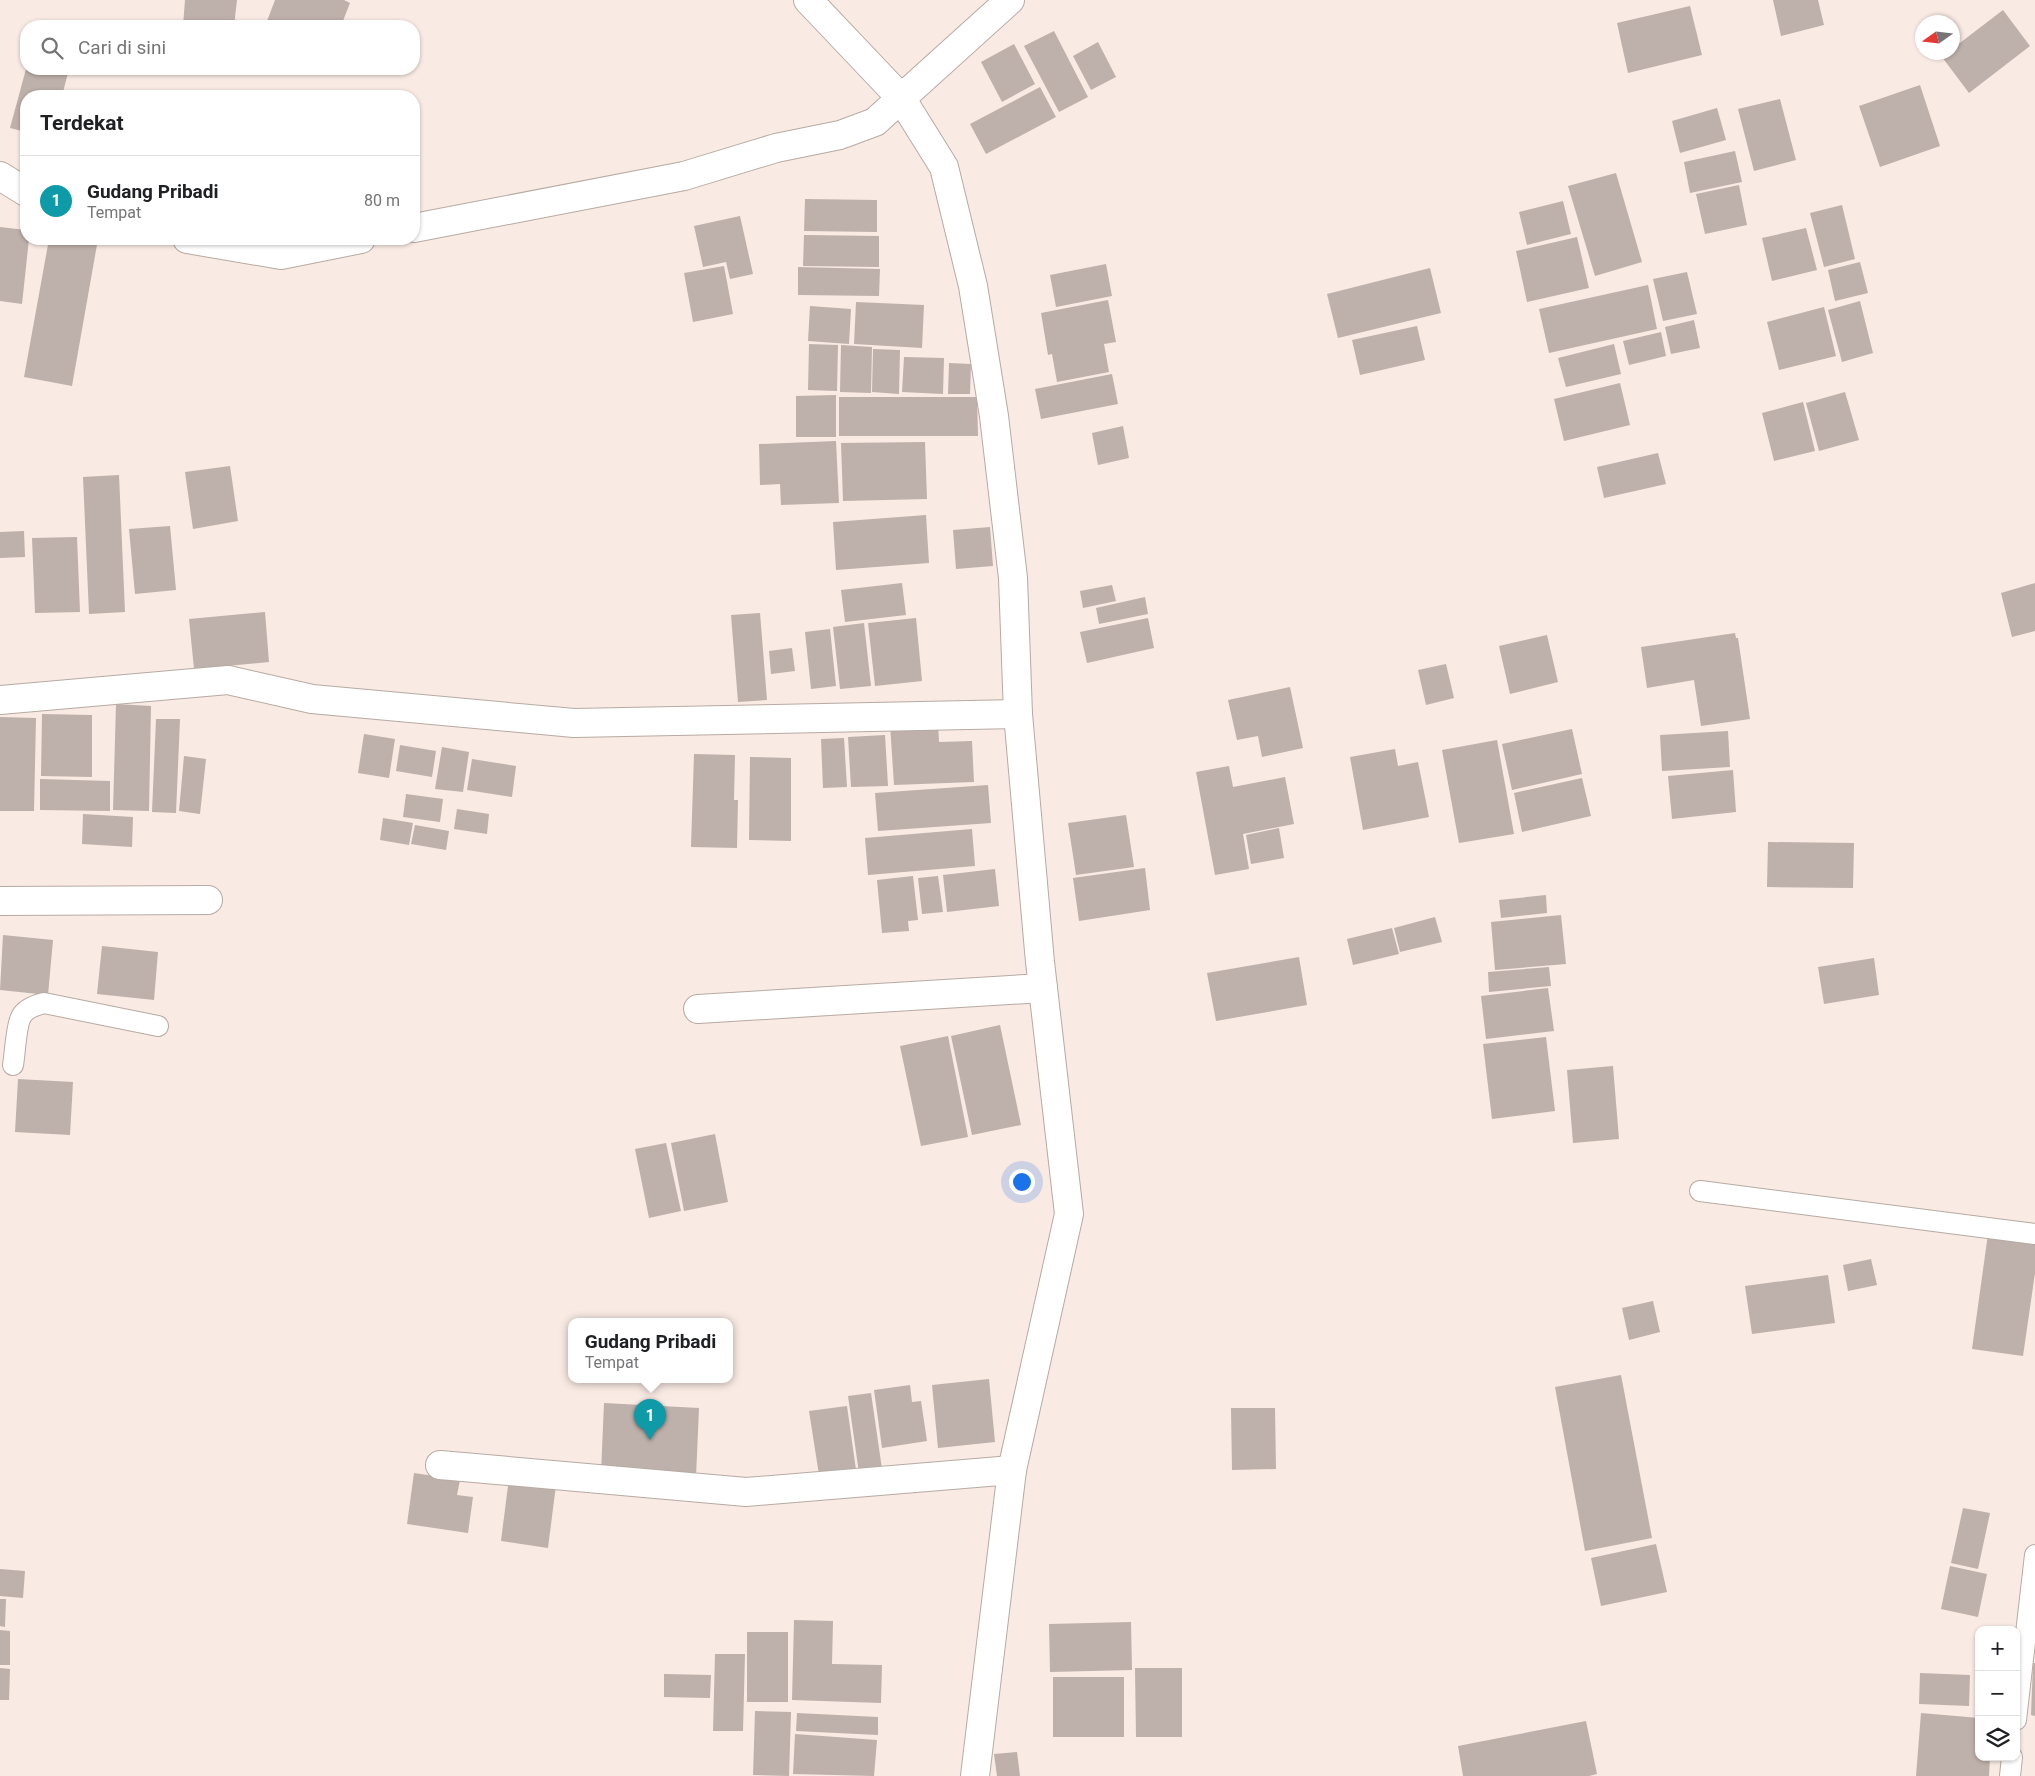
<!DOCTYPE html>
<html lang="id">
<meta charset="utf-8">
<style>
:root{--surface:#fff;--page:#f6f6f6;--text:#202124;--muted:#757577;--line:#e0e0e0;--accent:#111827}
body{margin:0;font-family:Roboto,sans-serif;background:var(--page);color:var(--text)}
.controls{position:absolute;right:15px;bottom:15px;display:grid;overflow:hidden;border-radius:10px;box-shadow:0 1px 4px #0004}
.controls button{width:45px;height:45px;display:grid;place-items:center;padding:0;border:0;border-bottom:1px solid var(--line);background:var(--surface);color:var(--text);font:25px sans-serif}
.compass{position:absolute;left:1915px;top:15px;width:45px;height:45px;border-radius:50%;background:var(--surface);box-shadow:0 1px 4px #0004;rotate:256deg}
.you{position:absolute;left:1021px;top:1181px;width:18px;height:18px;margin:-12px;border:4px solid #fff;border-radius:50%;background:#1a73e8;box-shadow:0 0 0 8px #1a73e833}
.badge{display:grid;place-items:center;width:32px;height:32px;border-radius:50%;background:var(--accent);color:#fff;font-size:16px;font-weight:700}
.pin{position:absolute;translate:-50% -41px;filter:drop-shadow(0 1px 2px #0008)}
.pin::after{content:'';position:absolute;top:26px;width:18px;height:15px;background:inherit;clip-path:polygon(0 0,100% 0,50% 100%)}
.popup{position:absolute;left:568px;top:1318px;width:165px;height:65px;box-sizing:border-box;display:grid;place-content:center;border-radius:10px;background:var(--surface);filter:drop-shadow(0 1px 4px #0005);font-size:16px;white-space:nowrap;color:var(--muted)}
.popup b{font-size:19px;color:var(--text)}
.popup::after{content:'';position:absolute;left:50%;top:100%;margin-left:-10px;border:10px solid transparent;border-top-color:var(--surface)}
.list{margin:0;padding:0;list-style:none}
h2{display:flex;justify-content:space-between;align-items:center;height:65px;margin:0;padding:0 20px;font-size:21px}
h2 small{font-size:16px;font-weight:400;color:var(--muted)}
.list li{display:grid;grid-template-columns:32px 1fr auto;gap:15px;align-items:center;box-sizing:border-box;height:90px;padding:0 20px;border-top:1px solid var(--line)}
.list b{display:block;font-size:19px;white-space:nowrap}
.list p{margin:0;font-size:16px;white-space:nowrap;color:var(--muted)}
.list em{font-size:16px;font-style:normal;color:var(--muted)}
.icon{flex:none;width:28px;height:28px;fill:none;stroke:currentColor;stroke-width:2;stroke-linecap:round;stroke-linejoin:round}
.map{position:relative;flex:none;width:2035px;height:1776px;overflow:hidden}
.search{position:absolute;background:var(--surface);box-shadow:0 1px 4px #0004;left:20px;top:20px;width:400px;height:55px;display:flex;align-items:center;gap:12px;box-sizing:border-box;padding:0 18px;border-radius:20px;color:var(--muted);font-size:19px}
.panel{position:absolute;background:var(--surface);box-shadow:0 1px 4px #0004;left:20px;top:90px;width:400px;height:155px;border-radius:20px}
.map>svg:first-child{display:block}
.building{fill:#beb0aa}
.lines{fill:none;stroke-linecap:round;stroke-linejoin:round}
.lane-casing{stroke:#b7aaa3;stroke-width:22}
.street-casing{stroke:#b7aaa3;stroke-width:30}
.lane{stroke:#fff;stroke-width:20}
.street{stroke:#fff;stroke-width:28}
</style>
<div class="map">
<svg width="2035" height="1776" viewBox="0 0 2035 1776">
<rect width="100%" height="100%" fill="#f9eae4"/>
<g class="building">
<polygon points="185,0 237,0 234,26 183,26"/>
<polygon points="275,0 344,0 350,3 341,26 279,26 267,21"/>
<polygon points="1773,0 1818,0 1824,25 1781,36"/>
<polygon points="1690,6 1702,55 1628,73 1617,23"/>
<polygon points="2003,10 2030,46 1969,93 1942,57 1948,52 1952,52 1952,49"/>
<polygon points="1054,31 1088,97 1059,112 1024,46"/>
<polygon points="1098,42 1116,77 1091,90 1073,56"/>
<polygon points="1014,44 1035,84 1002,102 981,62"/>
<polygon points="26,69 69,69 62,96 26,96 26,132 10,128"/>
<polygon points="1920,85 1940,146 1880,167 1859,106"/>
<polygon points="1040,87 1056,117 986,154 970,124"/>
<polygon points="1780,99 1796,160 1754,171 1738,109"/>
<polygon points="1717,108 1726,140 1680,153 1672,121"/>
<polygon points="1735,151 1742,182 1690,193 1684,162"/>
<polygon points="1616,173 1642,262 1595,276 1568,186"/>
<polygon points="1739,185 1747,225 1705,234 1696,194"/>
<polygon points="805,199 877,200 877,232 804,231"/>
<polygon points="1563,201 1571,234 1527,245 1519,212"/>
<polygon points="1842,205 1855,259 1824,267 1810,213"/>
<polygon points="740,216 753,274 730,279 726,262 703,267 694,226"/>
<polygon points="0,227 26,230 26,239 29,239 22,304 0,301"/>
<polygon points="1806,228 1817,270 1772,281 1762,238"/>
<polygon points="804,235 879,236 879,267 803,266"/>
<polygon points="1577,237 1589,288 1527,302 1516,251"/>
<polygon points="49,239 98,239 72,386 24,377"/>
<polygon points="1860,262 1868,293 1835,301 1828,270"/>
<polygon points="1106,264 1112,296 1056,307 1050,275"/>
<polygon points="724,266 733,314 693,322 684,273"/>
<polygon points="798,267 880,269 879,296 798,295"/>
<polygon points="1430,268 1441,313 1338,338 1327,294"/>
<polygon points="1687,272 1697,314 1663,321 1653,279"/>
<polygon points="1648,285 1657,329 1549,353 1539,309"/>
<polygon points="1108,300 1116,342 1104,344 1109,372 1057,382 1052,354 1048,355 1041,313"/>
<polygon points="1860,301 1873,353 1842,362 1828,310"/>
<polygon points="856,302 924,305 922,348 854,344"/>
<polygon points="810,306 851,309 849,344 808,341"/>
<polygon points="1824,307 1836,356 1779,370 1767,322"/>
<polygon points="1694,320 1700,348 1671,354 1665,327"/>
<polygon points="1417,326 1425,360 1360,375 1352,340"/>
<polygon points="1661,332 1666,356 1629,365 1623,341"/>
<polygon points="809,344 838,345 837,391 808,390"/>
<polygon points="1614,344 1621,374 1566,387 1558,358"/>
<polygon points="841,345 872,347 871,393 840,392"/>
<polygon points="873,349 900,350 899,394 872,392"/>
<polygon points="904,357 944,358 943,394 902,392"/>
<polygon points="949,363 971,364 970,394 948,394"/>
<polygon points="1112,374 1118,404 1041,419 1035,389"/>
<polygon points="1620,383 1630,425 1564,441 1554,399"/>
<polygon points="1845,392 1859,440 1819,451 1806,403"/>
<polygon points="836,395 836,437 796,437 796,396"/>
<polygon points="839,397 977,397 978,436 839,436"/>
<polygon points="1803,402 1815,451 1774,461 1762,413"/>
<polygon points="1123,426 1129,458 1098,465 1092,433"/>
<polygon points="836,441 839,503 781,505 780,484 760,485 759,444"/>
<polygon points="925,442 927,499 843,501 841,443"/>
<polygon points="1658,453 1666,484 1604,498 1597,467"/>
<polygon points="230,466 238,521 193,529 185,472"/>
<polygon points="119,475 125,612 89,614 83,477"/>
<polygon points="926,515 929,563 836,570 833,522"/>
<polygon points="170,526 176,590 135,594 129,529"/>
<polygon points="990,527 993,566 956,569 953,530"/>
<polygon points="24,531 25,557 0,558 0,532"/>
<polygon points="77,537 80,612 35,613 32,538"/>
<polygon points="902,583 906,615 845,622 841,590"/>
<polygon points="2035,583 2035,631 2012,637 2001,593"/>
<polygon points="1112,585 1116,601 1083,608 1080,591"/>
<polygon points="1145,597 1148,614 1099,624 1096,608"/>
<polygon points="265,612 269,662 194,669 189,619"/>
<polygon points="760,613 767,700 738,702 731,615"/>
<polygon points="916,618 922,681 875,686 868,623"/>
<polygon points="1148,618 1154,648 1087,663 1080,632"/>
<polygon points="864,623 871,686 840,689 833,627"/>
<polygon points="830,629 836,686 811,689 805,632"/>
<polygon points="1735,633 1736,638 1738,638 1750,719 1701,726 1694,680 1647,688 1641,647"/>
<polygon points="1547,635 1558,682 1510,694 1499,646"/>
<polygon points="792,648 795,671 771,674 769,651"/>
<polygon points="1446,664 1454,698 1426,705 1418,670"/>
<polygon points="1290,687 1303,748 1262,757 1258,736 1237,740 1228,700"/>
<polygon points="116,704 151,706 149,811 113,810"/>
<polygon points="42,714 92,715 92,777 41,776"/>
<polygon points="0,717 36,718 34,811 0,811"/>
<polygon points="156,719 180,719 176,813 152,812"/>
<polygon points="938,722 939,742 972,741 974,782 894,785 890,724"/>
<polygon points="1572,729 1582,774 1512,790 1502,744"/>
<polygon points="1728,731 1730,767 1662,771 1660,735"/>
<polygon points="364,734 395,739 389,778 358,773"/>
<polygon points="885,735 888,786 851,787 848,737"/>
<polygon points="844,738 847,787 823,788 821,739"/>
<polygon points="1497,740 1514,834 1459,843 1442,750"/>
<polygon points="400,745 436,751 432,777 396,771"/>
<polygon points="442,747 469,752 463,792 435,789"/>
<polygon points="1395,749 1398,766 1418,762 1429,817 1363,830 1350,757"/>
<polygon points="694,754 735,755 734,800 738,800 737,848 691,847"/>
<polygon points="184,756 206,759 200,814 179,811"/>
<polygon points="750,757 791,758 791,841 749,840"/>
<polygon points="472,759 516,766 512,797 467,790"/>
<polygon points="1229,766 1233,787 1285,777 1294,824 1243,834 1249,869 1215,875 1196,772"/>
<polygon points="1733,770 1736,812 1672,819 1668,776"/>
<polygon points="1582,778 1591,816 1522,832 1514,793"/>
<polygon points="40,779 110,781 110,811 40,810"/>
<polygon points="988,785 991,823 878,831 875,793"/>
<polygon points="406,794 443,799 440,822 403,817"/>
<polygon points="457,809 489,814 487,834 454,829"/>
<polygon points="83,814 133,817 132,847 82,844"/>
<polygon points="1126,815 1134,867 1076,875 1068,823"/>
<polygon points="383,818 413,823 409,845 380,840"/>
<polygon points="415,825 449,831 446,850 411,844"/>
<polygon points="1279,828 1284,858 1251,864 1246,835"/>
<polygon points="972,829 975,866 868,875 865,838"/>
<polygon points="1768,842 1854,843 1853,888 1767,887"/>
<polygon points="1145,868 1150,910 1079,921 1073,878"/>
<polygon points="995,869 999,906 947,912 943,875"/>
<polygon points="913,876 918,920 908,921 909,931 882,933 877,880"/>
<polygon points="938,876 943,912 922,914 918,878"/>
<polygon points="1546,895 1547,913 1501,918 1499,900"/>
<polygon points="1561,915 1566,964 1495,970 1491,922"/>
<polygon points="1435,917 1442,942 1400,952 1394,928"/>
<polygon points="1392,928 1399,954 1353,965 1347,939"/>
<polygon points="3,935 53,940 48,995 0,990"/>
<polygon points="102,946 158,952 154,1000 97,994"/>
<polygon points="1299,957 1307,1005 1216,1021 1207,973"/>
<polygon points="1874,958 1879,995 1824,1004 1818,967"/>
<polygon points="1549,967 1551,986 1489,992 1488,972"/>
<polygon points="1548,988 1554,1031 1486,1039 1481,996"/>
<polygon points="1000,1025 1021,1125 972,1135 951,1036"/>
<polygon points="948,1036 968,1137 921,1146 900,1046"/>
<polygon points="1546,1037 1555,1111 1492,1119 1483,1044"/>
<polygon points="1613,1066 1619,1139 1573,1143 1567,1070"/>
<polygon points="18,1079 73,1082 70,1135 15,1132"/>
<polygon points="715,1134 728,1202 684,1211 671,1143"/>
<polygon points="666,1143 681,1211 649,1218 635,1149"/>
<polygon points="1988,1234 2035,1241 2035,1273 2023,1356 1972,1349"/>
<polygon points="1871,1259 1877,1285 1848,1291 1843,1265"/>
<polygon points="1828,1275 1835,1323 1752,1334 1745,1286"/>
<polygon points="1653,1301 1660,1332 1629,1340 1622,1308"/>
<polygon points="1621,1375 1652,1538 1585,1551 1555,1387"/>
<polygon points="989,1379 995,1442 938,1448 932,1385"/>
<polygon points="910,1385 912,1402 921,1401 927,1441 882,1448 874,1390"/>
<polygon points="871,1393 882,1469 859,1473 848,1396"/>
<polygon points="604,1403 699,1408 696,1477 601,1473"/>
<polygon points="847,1406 856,1470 819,1475 809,1411"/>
<polygon points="1231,1408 1275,1408 1276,1469 1232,1470"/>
<polygon points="414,1473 460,1480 457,1495 473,1497 468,1533 407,1524"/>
<polygon points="509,1478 556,1485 548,1548 501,1541"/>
<polygon points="1963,1508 1990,1513 1978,1569 1951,1563"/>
<polygon points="1656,1544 1667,1592 1601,1606 1591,1558"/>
<polygon points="1950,1566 1987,1574 1978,1617 1941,1609"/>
<polygon points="0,1569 25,1571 23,1598 0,1596"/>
<polygon points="0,1599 6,1599 5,1627 0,1626"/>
<polygon points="794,1620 833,1621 832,1664 882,1665 881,1703 792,1700"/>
<polygon points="1131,1622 1132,1670 1050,1672 1049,1624"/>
<polygon points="0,1630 10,1631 10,1665 0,1665"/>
<rect x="747" y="1632" width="41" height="70"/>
<polygon points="715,1654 745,1654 743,1731 713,1731"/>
<polygon points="2033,1663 2035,1663 2035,1716 2031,1715"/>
<polygon points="0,1668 10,1669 9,1700 0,1700"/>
<polygon points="1135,1668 1182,1668 1182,1737 1136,1737"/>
<polygon points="1920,1673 1970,1675 1969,1706 1919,1704"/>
<polygon points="664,1674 711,1675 710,1698 664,1697"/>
<rect x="1053" y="1677" width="71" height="60"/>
<polygon points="755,1711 791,1712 789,1776 753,1775"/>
<polygon points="797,1713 878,1717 878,1735 796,1731"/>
<polygon points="1921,1713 1979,1718 1979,1757 1990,1757 1989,1776 1916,1776"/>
<polygon points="1586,1721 1597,1774 1589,1776 1463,1776 1458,1746"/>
<polygon points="795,1734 877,1740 874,1776 793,1774"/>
<polygon points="1017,1752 1020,1776 997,1776 994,1754"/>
</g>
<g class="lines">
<g class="lane-casing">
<g id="lane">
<path d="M13,1065C15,1054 16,1026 21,1017C25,1009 36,1005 44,1003L158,1026"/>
<polyline points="1700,1191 2035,1234"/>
<polyline points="2016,1720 2035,1555"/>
<polyline points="2010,1776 2012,1757"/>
</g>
</g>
<g class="street-casing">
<g id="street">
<polyline points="808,0 901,98 944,167 973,286 994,416 1013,578 1018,714 1040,962 1069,1214 1012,1470 975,1776"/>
<polyline points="0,176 26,192"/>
<polyline points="414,228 684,176 776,148 840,135 875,122 1010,0"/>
<polyline points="187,239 281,255 361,239"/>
<polyline points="0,700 228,680 312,699 574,723 1018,714"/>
<polyline points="0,901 208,900"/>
<polyline points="698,1009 1043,988"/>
<polyline points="440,1465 746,1492 1012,1470"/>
</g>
</g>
<use href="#lane" class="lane"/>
<use href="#street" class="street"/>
</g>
</svg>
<div class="controls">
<button>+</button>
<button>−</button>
<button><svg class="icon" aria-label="layers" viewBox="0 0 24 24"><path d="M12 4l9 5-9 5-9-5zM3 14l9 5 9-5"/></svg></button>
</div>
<svg class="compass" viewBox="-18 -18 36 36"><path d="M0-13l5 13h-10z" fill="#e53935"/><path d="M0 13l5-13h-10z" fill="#757577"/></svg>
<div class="you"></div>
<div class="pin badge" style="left:650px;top:1440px;background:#0f9aa8">1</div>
<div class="popup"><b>Gudang Pribadi</b>Tempat</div>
<div class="search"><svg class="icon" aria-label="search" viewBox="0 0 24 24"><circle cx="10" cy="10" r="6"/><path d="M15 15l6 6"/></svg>Cari di sini</div>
<section class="panel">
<h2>Terdekat<small></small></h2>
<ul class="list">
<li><span class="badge" style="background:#0f9aa8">1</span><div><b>Gudang Pribadi</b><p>Tempat</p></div><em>80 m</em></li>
</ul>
</section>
</div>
